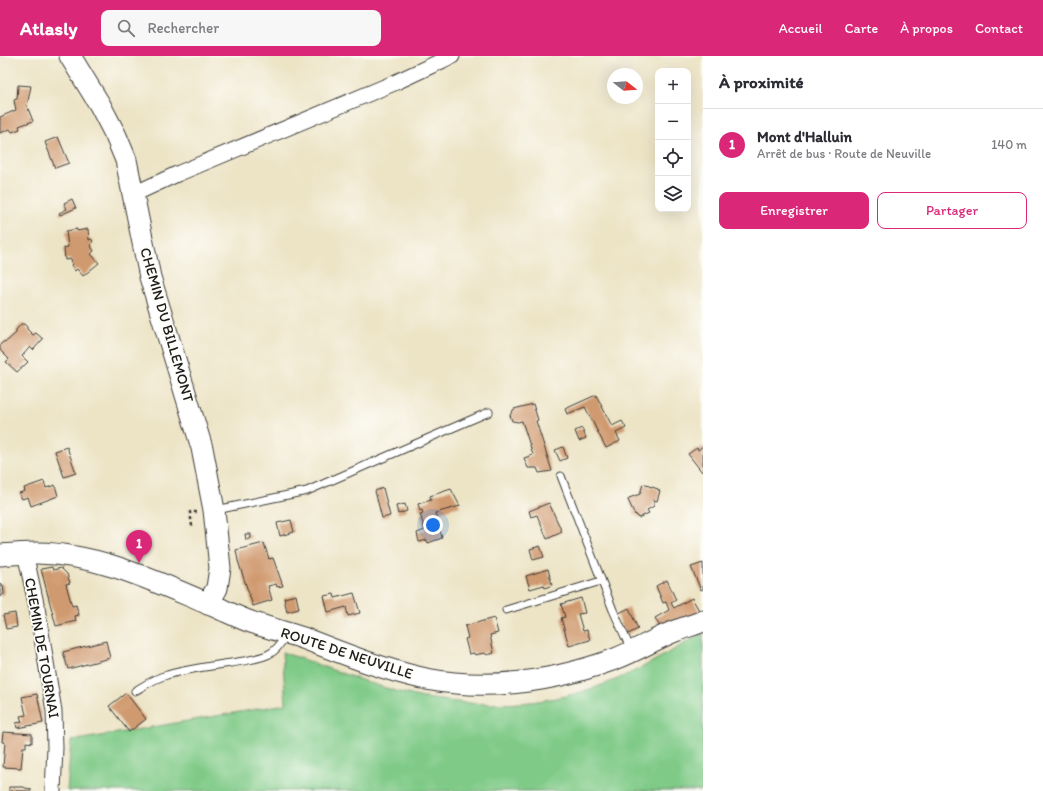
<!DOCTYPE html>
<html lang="fr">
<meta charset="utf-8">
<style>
:root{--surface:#fff;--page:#f7f7f7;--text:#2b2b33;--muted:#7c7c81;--line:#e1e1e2;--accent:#db2777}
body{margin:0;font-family:Itim,sans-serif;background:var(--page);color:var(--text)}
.controls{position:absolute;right:12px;top:12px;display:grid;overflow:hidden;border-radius:8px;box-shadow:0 4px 16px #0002}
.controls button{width:36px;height:36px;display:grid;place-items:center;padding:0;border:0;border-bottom:1px solid var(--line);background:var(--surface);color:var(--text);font:20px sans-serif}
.compass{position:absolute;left:607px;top:12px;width:36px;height:36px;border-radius:50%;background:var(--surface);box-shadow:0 4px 16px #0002;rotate:107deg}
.you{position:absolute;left:433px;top:469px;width:14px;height:14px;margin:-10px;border:3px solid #fff;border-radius:50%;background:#1a73e8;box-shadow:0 0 0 6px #1a73e833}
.badge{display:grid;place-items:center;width:26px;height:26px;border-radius:50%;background:var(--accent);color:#fff;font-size:13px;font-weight:700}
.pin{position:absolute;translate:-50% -33px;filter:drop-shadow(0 1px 2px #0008)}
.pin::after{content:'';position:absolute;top:21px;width:14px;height:12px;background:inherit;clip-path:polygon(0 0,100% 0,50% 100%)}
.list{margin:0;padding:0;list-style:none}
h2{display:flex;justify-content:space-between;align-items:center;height:52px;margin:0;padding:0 16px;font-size:17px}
h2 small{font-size:13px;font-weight:400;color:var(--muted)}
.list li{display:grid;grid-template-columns:26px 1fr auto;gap:12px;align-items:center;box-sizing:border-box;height:72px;padding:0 16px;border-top:1px solid var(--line)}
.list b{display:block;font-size:15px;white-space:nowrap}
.list p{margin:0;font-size:13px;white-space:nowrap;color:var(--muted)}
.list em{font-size:13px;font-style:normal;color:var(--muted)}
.actions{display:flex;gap:8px;padding:12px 16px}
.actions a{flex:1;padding:9px 0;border:1px solid var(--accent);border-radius:8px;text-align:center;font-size:14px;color:var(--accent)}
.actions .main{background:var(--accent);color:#fff}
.icon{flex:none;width:22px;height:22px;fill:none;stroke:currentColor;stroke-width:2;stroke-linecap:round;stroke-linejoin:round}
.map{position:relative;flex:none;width:703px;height:735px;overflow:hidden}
header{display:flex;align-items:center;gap:24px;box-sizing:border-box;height:56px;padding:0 20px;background:var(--accent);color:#fff}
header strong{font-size:19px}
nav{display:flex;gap:22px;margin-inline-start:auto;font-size:14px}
.search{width:280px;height:36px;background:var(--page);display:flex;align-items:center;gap:10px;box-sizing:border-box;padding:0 14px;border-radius:8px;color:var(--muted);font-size:15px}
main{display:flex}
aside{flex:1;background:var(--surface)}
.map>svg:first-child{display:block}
.green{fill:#7fca87;stroke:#4e7352}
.building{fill:#d09a70}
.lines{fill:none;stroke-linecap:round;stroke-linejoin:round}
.lane-casing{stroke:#3b3a36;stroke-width:9}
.street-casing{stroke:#3b3a36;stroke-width:17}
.secondary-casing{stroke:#3b3a36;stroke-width:23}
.path{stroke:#3b3a36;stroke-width:2.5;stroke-dasharray:3 3;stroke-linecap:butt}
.lane{stroke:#fff;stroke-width:7}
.street{stroke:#fff;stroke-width:15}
.secondary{stroke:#fff;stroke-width:21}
.labels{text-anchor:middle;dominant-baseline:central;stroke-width:3.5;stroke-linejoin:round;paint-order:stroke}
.street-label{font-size:15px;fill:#1c1c1c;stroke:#fdfcf7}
</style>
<header>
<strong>Atlasly</strong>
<div class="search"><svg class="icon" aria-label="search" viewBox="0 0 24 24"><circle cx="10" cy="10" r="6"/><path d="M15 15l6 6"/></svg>Rechercher</div>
<nav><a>Accueil</a><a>Carte</a><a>À propos</a><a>Contact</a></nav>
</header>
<main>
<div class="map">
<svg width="703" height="735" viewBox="0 0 703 735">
<rect width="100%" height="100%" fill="#fdfcf7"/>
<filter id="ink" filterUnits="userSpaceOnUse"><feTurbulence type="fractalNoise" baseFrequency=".025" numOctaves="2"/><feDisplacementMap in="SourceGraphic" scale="8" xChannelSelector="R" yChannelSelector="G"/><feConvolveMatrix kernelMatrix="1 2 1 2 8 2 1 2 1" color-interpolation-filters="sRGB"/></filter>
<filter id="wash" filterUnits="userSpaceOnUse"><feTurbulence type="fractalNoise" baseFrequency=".012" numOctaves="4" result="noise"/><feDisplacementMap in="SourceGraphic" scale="16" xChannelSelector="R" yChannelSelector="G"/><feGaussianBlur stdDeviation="0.9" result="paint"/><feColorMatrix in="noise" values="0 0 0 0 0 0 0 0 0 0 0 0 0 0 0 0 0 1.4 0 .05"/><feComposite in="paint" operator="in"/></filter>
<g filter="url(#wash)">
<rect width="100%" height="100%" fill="#ede4c6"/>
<path class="green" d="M703,577V735H67L71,685L286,648L282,596C326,611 370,629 415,640C425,643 437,643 448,645C507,652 559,647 615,624C646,611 674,593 703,577Z"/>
<g id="blocks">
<g class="building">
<polygon points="18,29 31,30 27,50 33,65 19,70 20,73 12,76 10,73 0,77 0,61 16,54 14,44 17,43"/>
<polygon points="58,81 69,107 55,112 45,86"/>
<polygon points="72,143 76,152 60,159 59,157 67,153 64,147"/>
<polygon points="77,173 77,175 88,173 89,184 91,183 93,185 91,188 92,192 94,195 91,198 99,207 83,220 77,213 75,215 71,209 72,208 71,203 65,204 64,192 68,191 66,175"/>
<polygon points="21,268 24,268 27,271 27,273 33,279 36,277 43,283 33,294 30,291 22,300 28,306 17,316 6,306 9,303 0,294 0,289 3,286 7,285 16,277 16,274"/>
<polygon points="596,339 612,370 622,365 626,372 616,377 620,385 606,392 585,351 567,358 565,353"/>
<polygon points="533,348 538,364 536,365 552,415 539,417 537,412 528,412 524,402 533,399 522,365 518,366 512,365 510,359 514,353"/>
<polygon points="582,372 586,382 579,385 575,375"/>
<polygon points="703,390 703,415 702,416 688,398 697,392 698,394"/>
<polygon points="67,391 76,417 64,421 55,395"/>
<polygon points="563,391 567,402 560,405 555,394"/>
<polygon points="44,425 46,432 55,429 58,440 31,450 28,441 22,443 19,437 25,435 24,432"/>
<polygon points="643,428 658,433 658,434 660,435 657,445 654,444 654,450 647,454 649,457 638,462 636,458 635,459 628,444 629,442 640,438"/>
<polygon points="383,432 390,460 382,462 375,435"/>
<polygon points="451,433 460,450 435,457 442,482 428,487 427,484 419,486 417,477 425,474 420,458 423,457 422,454 420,455 418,448 431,444 430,440"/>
<polygon points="549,447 562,476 547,483 537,459 531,461 529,455"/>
<polygon points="405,448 407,455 398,458 396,450"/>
<polygon points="291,464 294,476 280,480 277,467"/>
<polygon points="245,478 251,478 251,482 246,484"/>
<polygon points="264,487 269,503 273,502 283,530 277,531 276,528 268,530 272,544 253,550 238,505 236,494"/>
<polygon points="540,490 544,501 533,504 530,493"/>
<polygon points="703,507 703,533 701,534 691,511"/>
<polygon points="52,511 53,514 61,512 67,518 70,527 66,528 72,550 76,549 79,559 75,560 76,565 56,570 41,513"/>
<polygon points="548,513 552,529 545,532 544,529 530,533 526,520"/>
<polygon points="667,524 676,544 671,547 674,552 692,542 700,556 663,576 655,562 669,554 666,546 663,547 656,530"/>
<polygon points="0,527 3,529 4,538 0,541"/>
<polygon points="354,537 360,557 348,560 346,551 328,556 324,540 334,538 335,542"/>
<polygon points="296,539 299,553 287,556 284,542"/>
<polygon points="581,542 585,557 578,558 583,575 587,574 590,584 569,590 561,562 565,561 561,548"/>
<polygon points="629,552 638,573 626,579 617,558"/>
<polygon points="15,557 17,571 6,573 3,559"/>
<polygon points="494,562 498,577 490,579 494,597 488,599 484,597 475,599 474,597 469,598 465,583 468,582 465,570"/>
<polygon points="106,585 110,602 68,613 63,596"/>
<polygon points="126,637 146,663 129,676 109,650"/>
<polygon points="37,638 43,667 17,672 16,667 22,666 20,660 26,659 22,641"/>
<polygon points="3,676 32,678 32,687 26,686 26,691 23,691 21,712 3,711 5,686 2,686"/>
<polygon points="9,731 24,731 25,732 31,733 31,735 9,735"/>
</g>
</g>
</g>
<g filter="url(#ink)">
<use href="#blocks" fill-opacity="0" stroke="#3b3a36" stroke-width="1"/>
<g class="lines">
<g class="lane-casing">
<g id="lane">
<polyline points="561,420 613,554 631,594"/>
<polyline points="216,454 307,435 489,356"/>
<polyline points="506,554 601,525"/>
<path d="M135,635C145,629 155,622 167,619C188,613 209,610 231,607C242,605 255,604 267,599C275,596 282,587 285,579"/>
</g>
</g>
<g class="street-casing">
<g id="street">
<polyline points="134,138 177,118 394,27 452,0"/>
<polyline points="25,497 37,552 54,655 55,692 53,735"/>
</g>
</g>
<g class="secondary-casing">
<g id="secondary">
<polyline points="70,0 100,49 116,80 126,104 150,221 202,392 214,454 220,512 217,532 208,548"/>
<path d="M0,499C12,498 25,497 37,497C101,498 158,527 216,551C230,557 243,564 257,568C272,573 288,577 303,582C344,598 384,614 426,623C489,635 555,625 615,603C636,595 655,583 675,575C685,571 694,569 703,565"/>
</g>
</g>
<polyline class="path" points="192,470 190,456 199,456"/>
<use href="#lane" class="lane"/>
<use href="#street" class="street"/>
<use href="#secondary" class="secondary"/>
</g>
</g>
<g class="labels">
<g class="street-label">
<text transform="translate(167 269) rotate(74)">CHEMIN DU BILLEMONT</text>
<text transform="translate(42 592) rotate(80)">CHEMIN DE TOURNAI</text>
<text transform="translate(347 597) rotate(18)">ROUTE DE NEUVILLE</text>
</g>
</g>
</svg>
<div class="controls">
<button>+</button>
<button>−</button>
<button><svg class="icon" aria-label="locate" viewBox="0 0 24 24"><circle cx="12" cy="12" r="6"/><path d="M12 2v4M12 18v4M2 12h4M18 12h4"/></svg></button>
<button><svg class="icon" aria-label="layers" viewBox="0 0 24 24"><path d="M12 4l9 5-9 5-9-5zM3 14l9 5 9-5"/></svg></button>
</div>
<svg class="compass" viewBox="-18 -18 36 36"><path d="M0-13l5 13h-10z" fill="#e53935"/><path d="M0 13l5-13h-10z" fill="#7c7c81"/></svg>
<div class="you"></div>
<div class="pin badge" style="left:139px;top:507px">1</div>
</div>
<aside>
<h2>À proximité<small></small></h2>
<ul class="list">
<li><span class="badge">1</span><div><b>Mont d'Halluin</b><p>Arrêt de bus · Route de Neuville</p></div><em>140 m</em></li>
</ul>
<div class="actions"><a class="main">Enregistrer</a><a>Partager</a></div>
</aside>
</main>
